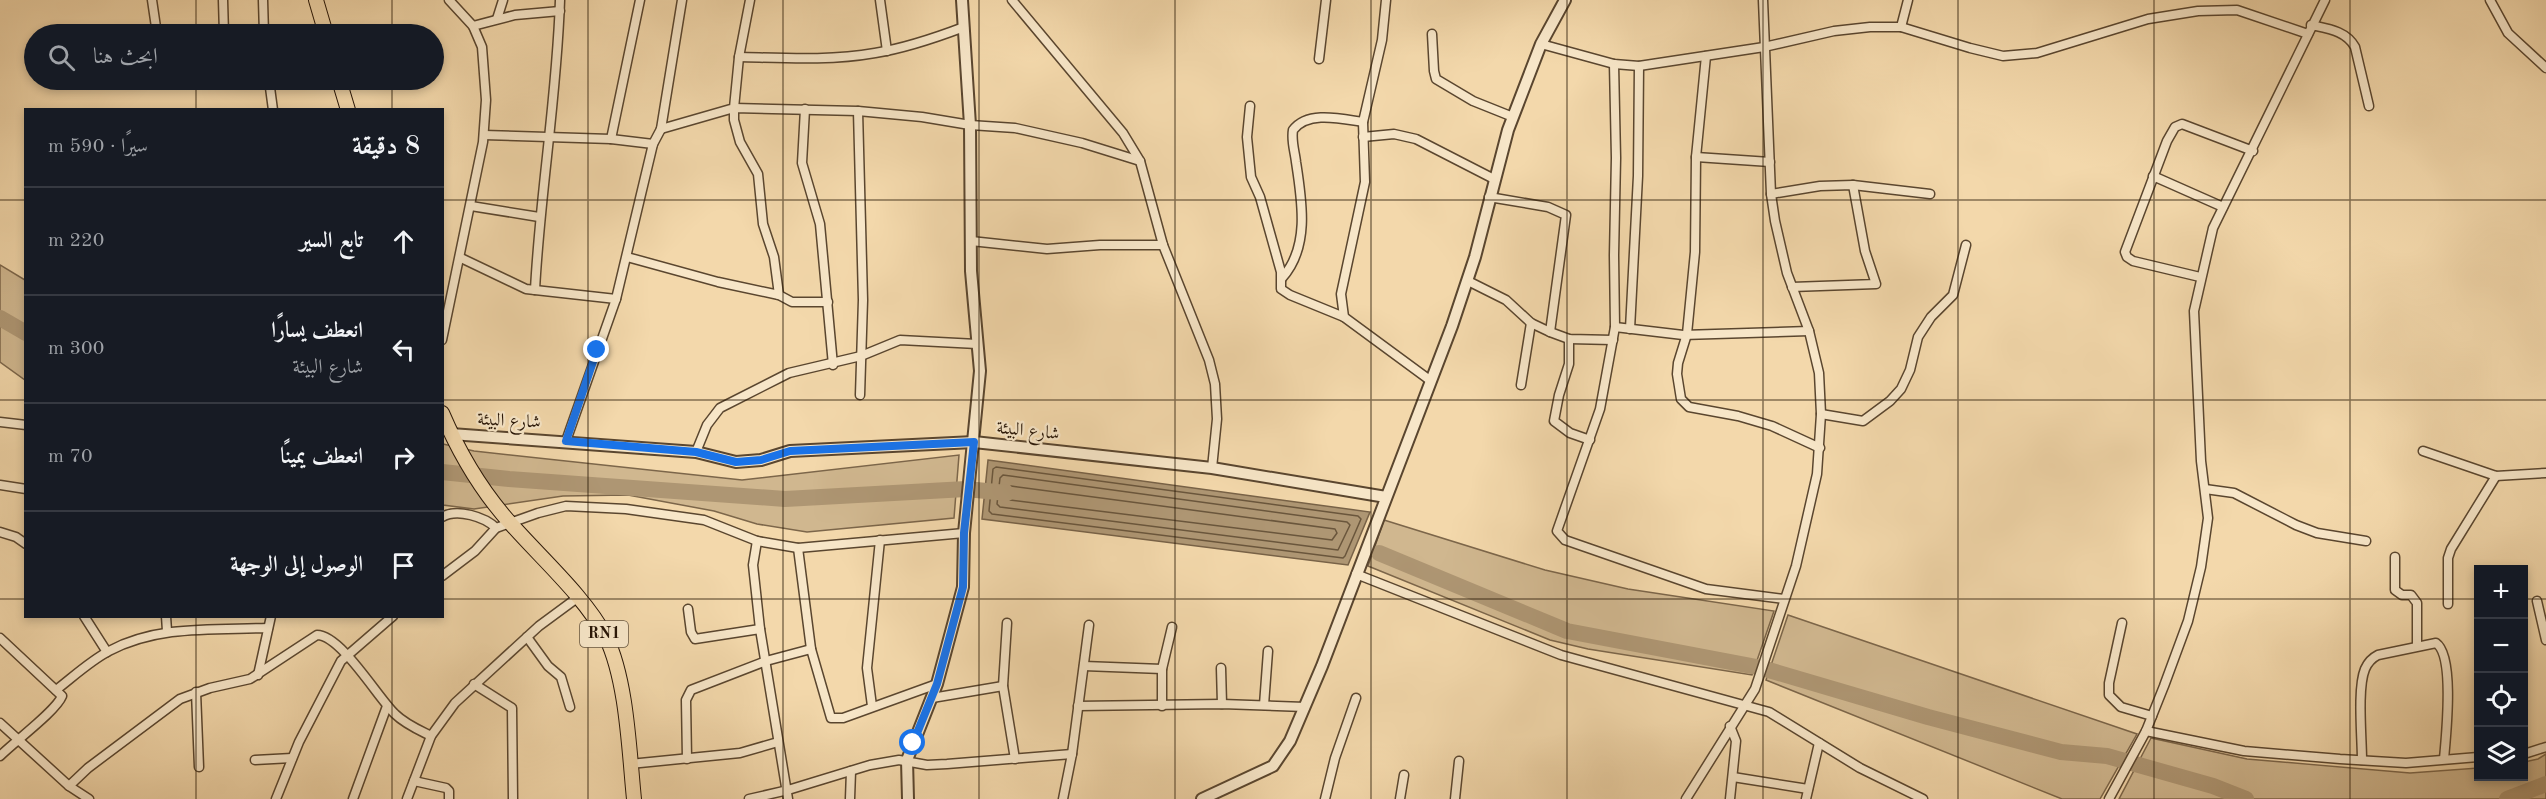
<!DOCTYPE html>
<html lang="ar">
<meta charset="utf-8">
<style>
:root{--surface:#171b24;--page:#20242c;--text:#f1f3f6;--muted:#9ea1a6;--line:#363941}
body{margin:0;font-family:"Old Standard TT",Amiri,serif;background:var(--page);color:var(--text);direction:rtl}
.controls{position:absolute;right:18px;bottom:18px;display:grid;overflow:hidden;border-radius:0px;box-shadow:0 3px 9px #0003}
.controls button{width:54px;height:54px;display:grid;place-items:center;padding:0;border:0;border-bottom:2px solid var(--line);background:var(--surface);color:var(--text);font:30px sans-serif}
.stop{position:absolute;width:18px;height:18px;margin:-14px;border:4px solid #1a73e8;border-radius:50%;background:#fff}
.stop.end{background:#1a73e8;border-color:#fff;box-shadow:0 2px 6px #0008}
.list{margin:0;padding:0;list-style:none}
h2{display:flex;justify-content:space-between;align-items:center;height:78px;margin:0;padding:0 24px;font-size:26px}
h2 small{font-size:20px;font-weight:400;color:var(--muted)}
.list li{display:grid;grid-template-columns:39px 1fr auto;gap:18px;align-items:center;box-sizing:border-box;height:108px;padding:0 24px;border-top:2px solid var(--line)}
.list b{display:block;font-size:22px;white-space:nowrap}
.list p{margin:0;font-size:20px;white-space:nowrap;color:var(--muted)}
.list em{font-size:20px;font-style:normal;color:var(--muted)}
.icon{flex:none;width:33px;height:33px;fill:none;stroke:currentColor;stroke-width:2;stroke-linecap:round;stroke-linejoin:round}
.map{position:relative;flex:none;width:2546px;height:799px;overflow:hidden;direction:ltr}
.search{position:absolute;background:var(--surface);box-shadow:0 3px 9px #0003;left:24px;top:24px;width:420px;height:66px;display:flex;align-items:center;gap:15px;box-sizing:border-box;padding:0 21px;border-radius:33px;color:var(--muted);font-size:22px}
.panel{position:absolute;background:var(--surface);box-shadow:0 3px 9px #0003;left:24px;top:108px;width:420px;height:510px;border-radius:0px;direction:rtl}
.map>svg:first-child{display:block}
.green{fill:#d0b78f;stroke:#7c664a;stroke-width:1.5}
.water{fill:#ae9673;stroke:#786247;stroke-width:1.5}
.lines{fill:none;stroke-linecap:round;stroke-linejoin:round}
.shore{stroke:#6a563c;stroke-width:1.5}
.river{stroke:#ae9673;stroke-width:16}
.minor-casing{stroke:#5a462f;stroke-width:11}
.tertiary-casing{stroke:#5a462f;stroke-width:14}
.primary-casing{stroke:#271506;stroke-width:16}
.minor{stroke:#f7e6c8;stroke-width:8}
.tertiary{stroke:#f7e6c8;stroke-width:10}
.primary{stroke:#f3d8ab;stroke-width:14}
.route{stroke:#1a73e8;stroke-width:8}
.grid{fill:none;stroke:#271506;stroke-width:1.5;stroke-opacity:0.55}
.labels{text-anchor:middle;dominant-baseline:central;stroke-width:4.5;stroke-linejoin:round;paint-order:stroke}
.shield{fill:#f7e6c8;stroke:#655440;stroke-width:1.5}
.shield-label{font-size:16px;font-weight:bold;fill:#271506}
.street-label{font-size:18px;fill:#271506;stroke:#f7e6c8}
</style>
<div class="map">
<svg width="2546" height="799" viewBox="0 0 2546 799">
<rect width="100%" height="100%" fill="#f3d8ab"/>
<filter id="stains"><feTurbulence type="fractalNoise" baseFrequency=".00333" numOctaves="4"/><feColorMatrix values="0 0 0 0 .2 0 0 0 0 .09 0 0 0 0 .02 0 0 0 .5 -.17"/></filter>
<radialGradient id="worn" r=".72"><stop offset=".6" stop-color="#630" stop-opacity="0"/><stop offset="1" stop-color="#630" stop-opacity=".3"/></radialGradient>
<g class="green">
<polygon points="0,265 25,280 25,380 0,362"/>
<polygon points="443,444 474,451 742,480 959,455 954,518 807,532 757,524 714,511 628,495 563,496 474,509 443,505"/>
<polygon points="1384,520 1545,570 1628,589 1774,611 1752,675 1588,649 1550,640 1368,566"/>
<polygon points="1788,615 2137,734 2100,799 2062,799 1766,680"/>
<polygon points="2151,738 2247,759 2410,773 2478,768 2478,776 2524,776 2524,762 2538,759 2546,754 2546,799 2119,799"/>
</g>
<polygon class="water" points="988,460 1370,512 1348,565 982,519"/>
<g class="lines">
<g class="shore">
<polygon points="996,467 1358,516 1361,519 1345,556 1343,558 992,514 989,511 993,469"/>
<polygon points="1003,475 1347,522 1350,525 1338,550 1000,507 997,504 1000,478"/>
<polygon points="1011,486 1335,529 1337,533 1332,540 1010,500 1007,496 1008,488"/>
</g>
<g class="river">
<polyline points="0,318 26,333"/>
<polyline points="442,472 509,479 785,499 966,489 1007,493"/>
<polyline points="1379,553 1567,631 1762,668 1928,717 2061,752 2107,756 2213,786 2246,799"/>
<polyline points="2507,799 2546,784"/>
</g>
<g class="minor-casing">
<g id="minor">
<polyline points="152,0 157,34"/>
<polyline points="223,0 224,34"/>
<polyline points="263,0 264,34"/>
<polyline points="880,0 887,51"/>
<polyline points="1012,0 1123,133 1140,161 1163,245 1209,360 1215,384 1217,419 1212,468"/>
<polyline points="1386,0 1382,40 1363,122 1365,182 1341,294 1344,317 1431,381"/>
<polyline points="2490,0 2508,33 2546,68"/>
<polyline points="497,19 503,0"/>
<path d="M2311,25C2329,29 2346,31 2355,47L2369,106"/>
<polyline points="473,26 515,15 560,11"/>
<polyline points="1901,27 1908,0"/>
<polyline points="1432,34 1434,71 1436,79 1473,101 1513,117"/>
<polyline points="1541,44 1614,64 1639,66 1764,47 1834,31 1870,27 1901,27 1970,48 2003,56 2037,53 2148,19 2198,11 2237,10 2308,34"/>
<polyline points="1706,56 1696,157 1695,252 1687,334 1678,363 1677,374 1681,399 1689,407 1738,416 1772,426 1820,448"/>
<path d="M739,57C784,58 830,61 875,53C906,48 935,38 964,27"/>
<polyline points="1319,59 1326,0"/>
<polyline points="1614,64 1616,158 1614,255 1615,327 1600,409 1557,531 1565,540 1706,589 1784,599"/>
<polyline points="269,80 273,110"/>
<polyline points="1250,106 1247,137 1251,177 1260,197 1281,272 1281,289 1290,295 1344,317"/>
<polyline points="805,109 802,163 820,224 833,365"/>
<polyline points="858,111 863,300 860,395"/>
<polyline points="661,129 734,108 739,57 750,0"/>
<polyline points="484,135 611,139 653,144"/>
<polyline points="1363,137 1394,134 1416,139 1494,179"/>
<polyline points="611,139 640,0"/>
<polyline points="1696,157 1770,162"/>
<polyline points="2153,176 2223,207"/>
<polyline points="1771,194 1820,186 1853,185 1930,194"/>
<polyline points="1489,197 1548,207 1566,215 1550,332"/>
<polyline points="471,206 539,217"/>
<polyline points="971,241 1047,249 1100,245 1163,245"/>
<polyline points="627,257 718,282 779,295 792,302 828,302"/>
<polyline points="461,258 526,289 616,299"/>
<polyline points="2200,277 2133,261 2127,257 2125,252 2167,141 2175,127 2182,124 2253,151"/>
<path d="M1282,278C1310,247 1302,201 1296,162C1295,152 1291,141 1293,130C1308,110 1342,119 1363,122"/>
<polyline points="1468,281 1506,300 1531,323 1550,332 1569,339 1613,340"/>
<polyline points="1792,287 1876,284 1865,251 1853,185"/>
<path d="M535,290C540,193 557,97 560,0"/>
<polyline points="779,295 774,257 763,224 758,174 740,142 734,120 734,108 858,111 922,117 970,125 1015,128 1082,143 1140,161"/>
<polyline points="1615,327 1683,335 1809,331"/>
<polyline points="1630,329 1638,176 1639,66"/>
<polyline points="1569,339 1569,364 1559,395 1554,421 1570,433 1590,440"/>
<polyline points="442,340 483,142 486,100 482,47 473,26 449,0"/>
<polyline points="1521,385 1531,323"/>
<polyline points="1821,414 1863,421 1890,401 1901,389 1910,370 1918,337 1931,317 1953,295 1966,245"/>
<polyline points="0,422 26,425"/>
<polyline points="566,441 616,299 653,144 661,129 682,0"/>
<polyline points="2423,451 2496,476 2546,473"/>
<polyline points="696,452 707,425 720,408 789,373 861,356 900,340 977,344"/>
<polyline points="0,485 26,489"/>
<polyline points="2205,489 2234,493 2296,525 2317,533 2366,541"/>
<path d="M442,517C457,508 485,517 496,528"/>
<polyline points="0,532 16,537 26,544"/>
<polyline points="757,541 753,565 760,629 788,799"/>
<polyline points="798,548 811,649 831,718 843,718 937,684"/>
<polyline points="2395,557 2395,590 2402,595 2411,595 2417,603 2417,646"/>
<polyline points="1356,574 1561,655 1769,712 1860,768 1923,799"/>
<polyline points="442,576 475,551 496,528 538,513 566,506 626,509 704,520 757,541 798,548 964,533"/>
<polyline points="2537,601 2546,640"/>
<polyline points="2448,604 2448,558 2451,549 2496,476"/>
<polyline points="688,609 691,632 695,639 760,629"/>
<polyline points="84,616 107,652"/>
<polyline points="166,616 167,631"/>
<polyline points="1007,623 1003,686 1015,759"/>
<polyline points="2122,623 2109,683 2109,695 2121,707 2152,716"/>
<polyline points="527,637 548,666 561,677 570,707"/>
<path d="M0,638L62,696C56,711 15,741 0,756"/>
<polyline points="1084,666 1162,669"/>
<polyline points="1221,668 1222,704"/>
<polyline points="258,675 271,616"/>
<polyline points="474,684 512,708 513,799"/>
<path d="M56,690C73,677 90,661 109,651C158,625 213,630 268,628"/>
<polyline points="196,692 199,767"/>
<polyline points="932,698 1003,686"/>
<polyline points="1264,705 1268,651"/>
<polyline points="872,706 867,668 880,540"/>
<polyline points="1078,706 1222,704 1305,707"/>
<polyline points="1162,706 1162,669 1172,627"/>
<polyline points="0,723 69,786 89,799"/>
<polyline points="2146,731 2244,751 2340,759 2406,763 2478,757"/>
<polyline points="2524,754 2546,747"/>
<polyline points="687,759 686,700 691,690 766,661 811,649"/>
<polyline points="255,760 292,758"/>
<path d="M2362,760C2362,738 2357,688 2365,669C2368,662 2372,658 2378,655L2436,643C2455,656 2446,736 2444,759"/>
<polyline points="630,764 740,753 778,742"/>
<polyline points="1733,777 1808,789"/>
<polyline points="414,781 446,788 449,791 449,799"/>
<path d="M69,786L88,768L180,699L210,688L250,679L317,635C341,635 378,698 395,714C405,724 419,730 431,736"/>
<polyline points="276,799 299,742 341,661 393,616"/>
<polyline points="353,799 387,706"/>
<polyline points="407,799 431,736 455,703 539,626 577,598"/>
<polyline points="749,799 788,790 870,765 899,760 927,765 947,764 1072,754"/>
<polyline points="850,799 851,771"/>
<polyline points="1063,799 1072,754 1089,625"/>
<polyline points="1325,799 1335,758 1356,698"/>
<polyline points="1400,799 1404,775"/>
<polyline points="1455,799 1459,761"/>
<polyline points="1686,799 1755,689 1796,566 1817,474 1821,414 1819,373 1809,331 1787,273 1775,221 1771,194 1763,0"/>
<polyline points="1730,799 1736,741 1730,726"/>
<polyline points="1806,799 1819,743"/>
<polyline points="2109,799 2146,731 2164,686 2188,621 2201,567 2208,518 2201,461 2194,311 2213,228 2325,0"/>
</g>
</g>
<g class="tertiary-casing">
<g id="tertiary">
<polyline points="451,434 696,452 736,462 761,460 790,451 974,442 1212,468 1386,497"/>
<polyline points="908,799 907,760 937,684 963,587 964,533 980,371 971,271 970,125 962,0"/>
<polyline points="1202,799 1273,766 1290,741 1322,666 1452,326 1475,257 1508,130 1541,44 1565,0"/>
</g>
</g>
<g class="primary-casing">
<g id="primary">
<polyline points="316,0 326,34"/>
<polyline points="339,80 348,110"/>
<path d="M442,413C460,455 481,491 512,525C541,558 586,598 606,637C627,681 629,750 634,799"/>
</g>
</g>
<use href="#minor" class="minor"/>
<use href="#tertiary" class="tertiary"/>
<use href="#primary" class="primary"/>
</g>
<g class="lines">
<polyline class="route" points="597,350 566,441 696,452 736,462 761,460 790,451 974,442 964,533 963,587 937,684 913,743"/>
</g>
<path class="grid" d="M196,0V34M392,0V34M588,0V799M783,0V799M979,0V799M1175,0V799M1371,0V799M1567,0V799M1763,0V799M1958,0V799M2154,0V799M2350,0V799M196,80V110M392,80V110M0,200H26M442,200H2546M0,400H26M442,400H2546M0,599H26M442,599H2478M2524,599H2546M196,616V799M392,616V799"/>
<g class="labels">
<rect class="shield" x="580" y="621" width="48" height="26" rx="4.5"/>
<g class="shield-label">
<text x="604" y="634">RN1</text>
</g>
<g class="street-label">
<text transform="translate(509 421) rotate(3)">شارع البيئة</text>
<text transform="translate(1028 431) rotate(6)">شارع البيئة</text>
</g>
</g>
<rect width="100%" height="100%" filter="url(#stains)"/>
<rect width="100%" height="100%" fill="url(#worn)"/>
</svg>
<div class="controls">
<button>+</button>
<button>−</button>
<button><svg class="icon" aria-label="locate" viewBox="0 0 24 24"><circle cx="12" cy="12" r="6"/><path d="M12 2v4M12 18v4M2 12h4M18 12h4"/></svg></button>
<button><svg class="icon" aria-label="layers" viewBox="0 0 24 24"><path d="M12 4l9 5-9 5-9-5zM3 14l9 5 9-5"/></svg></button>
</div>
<div class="stop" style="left:913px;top:743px"></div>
<div class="stop end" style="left:597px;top:350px"></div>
<div class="search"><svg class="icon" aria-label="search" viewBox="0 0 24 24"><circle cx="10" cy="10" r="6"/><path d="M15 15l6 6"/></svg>ابحث هنا</div>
<section class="panel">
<h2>8 دقيقة<small>سيرًا · 590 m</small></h2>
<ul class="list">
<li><svg class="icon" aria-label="ahead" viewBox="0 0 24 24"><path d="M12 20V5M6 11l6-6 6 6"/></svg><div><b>تابع السير</b></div><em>220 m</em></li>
<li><svg class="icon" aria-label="left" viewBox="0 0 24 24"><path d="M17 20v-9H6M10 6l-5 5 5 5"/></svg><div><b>انعطف يسارًا</b><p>شارع البيئة</p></div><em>300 m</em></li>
<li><svg class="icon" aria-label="right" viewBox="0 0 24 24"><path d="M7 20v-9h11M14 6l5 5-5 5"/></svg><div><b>انعطف يمينًا</b></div><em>70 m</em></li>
<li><svg class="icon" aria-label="arrive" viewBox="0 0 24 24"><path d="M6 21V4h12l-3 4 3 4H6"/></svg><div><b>الوصول إلى الوجهة</b></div></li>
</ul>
</section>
</div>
